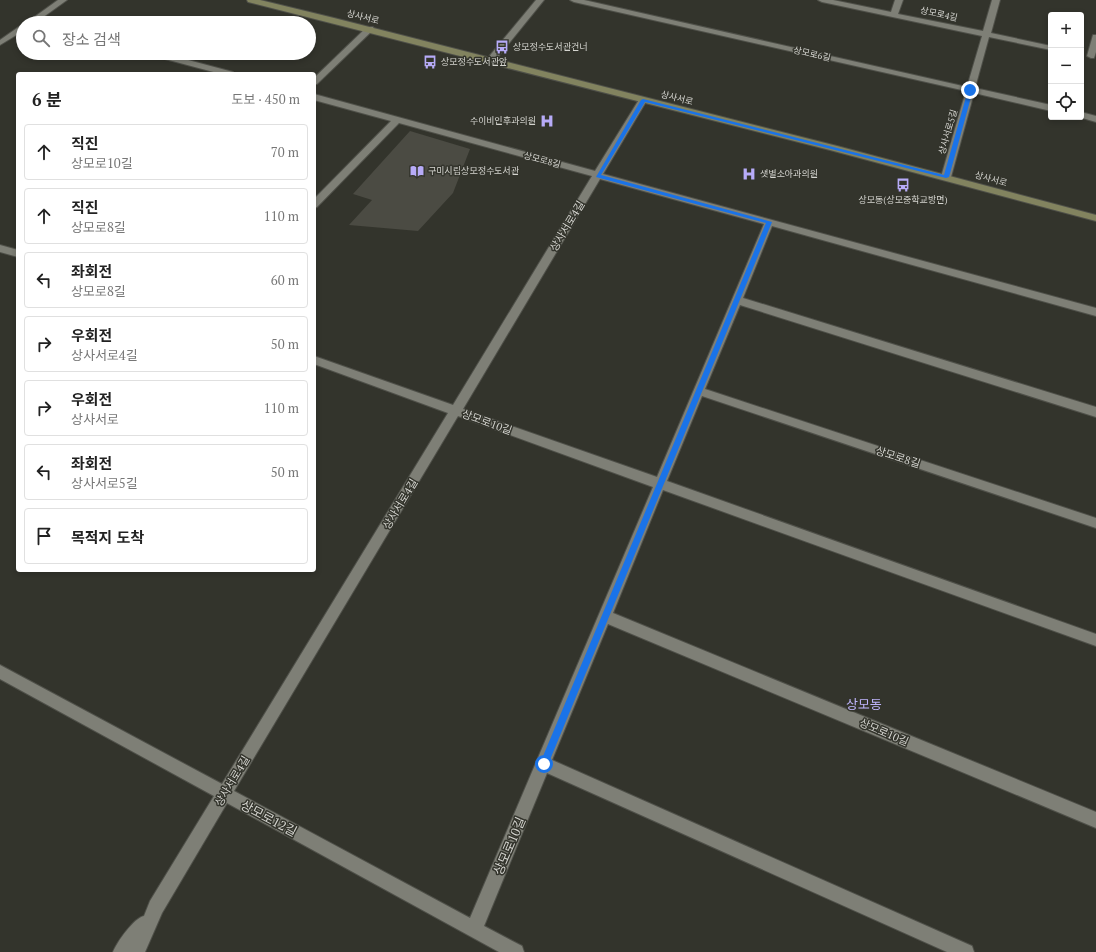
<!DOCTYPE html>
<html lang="ko">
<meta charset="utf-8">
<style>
:root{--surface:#fff;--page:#f2f2f2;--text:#222;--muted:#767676;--line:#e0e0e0}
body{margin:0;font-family:"PT Serif","Noto Sans KR",serif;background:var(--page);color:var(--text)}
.controls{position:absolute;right:12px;top:12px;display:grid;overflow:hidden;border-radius:4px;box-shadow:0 2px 6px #0003}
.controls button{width:36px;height:36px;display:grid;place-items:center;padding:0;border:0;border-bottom:1px solid var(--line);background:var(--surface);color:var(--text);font:20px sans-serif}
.stop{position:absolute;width:12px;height:12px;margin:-9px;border:3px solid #1a73e8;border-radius:50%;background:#fff}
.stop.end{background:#1a73e8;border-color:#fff;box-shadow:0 1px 4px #0008}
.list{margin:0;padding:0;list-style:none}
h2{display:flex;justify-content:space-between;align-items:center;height:52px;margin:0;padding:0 16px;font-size:17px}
h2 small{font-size:13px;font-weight:400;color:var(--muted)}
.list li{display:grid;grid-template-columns:26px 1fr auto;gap:12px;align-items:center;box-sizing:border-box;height:56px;margin:0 8px 8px;padding:0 8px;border:1px solid var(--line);border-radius:4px}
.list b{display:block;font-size:15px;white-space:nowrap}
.list p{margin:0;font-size:13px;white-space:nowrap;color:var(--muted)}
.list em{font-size:13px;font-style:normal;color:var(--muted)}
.icon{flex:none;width:22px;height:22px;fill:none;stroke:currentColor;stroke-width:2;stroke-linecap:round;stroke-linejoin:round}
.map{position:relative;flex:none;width:1096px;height:952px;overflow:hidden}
.search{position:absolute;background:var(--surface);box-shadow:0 2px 6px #0003;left:16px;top:16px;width:300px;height:44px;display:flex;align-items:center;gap:10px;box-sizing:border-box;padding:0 14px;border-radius:22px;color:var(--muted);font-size:15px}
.panel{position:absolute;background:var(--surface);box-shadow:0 2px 6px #0003;left:16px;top:72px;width:300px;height:500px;border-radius:4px}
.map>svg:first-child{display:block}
.building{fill:#4b4b43}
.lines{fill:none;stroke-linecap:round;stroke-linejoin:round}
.street-casing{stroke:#4f5049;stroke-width:2}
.secondary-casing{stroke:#4f5049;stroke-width:2}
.street{fill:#7e7f76;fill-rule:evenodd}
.secondary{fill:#82835f;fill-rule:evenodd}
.route{fill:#1a73e8}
.labels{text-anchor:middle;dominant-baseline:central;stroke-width:3;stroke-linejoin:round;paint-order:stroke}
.far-street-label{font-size:9px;fill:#d5d5d0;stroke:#33342c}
.far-poi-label{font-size:9px;fill:#d5d5d0;stroke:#33342c;text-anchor:start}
.street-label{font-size:11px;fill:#d5d5d0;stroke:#33342c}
.quarter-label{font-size:13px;fill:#beb4fb;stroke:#33342c}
.near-street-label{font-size:13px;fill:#d5d5d0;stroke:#33342c}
</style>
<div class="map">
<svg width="1096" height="952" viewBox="0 0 1096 952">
<rect width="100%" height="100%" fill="#33342c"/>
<polygon class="building" points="410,131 470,149 453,193 418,231 349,225 372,200 353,194"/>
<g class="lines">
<g class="street-casing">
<g id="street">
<polygon points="58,0 67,0 35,23 26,23"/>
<polygon points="536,0 544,0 493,63 487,63 487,59"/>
<polygon points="570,0 584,0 967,87 982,36 822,2 818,0 833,0 891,12 895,0 903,0 898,14 983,31 992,0 1000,0 991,33 1051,46 1051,50 989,37 975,88 1051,105 1051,111 974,93 951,177 946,180 941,177 966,91 574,2"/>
<polygon points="20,26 23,26 23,31 0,45 0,40"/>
<polygon points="367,27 373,27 374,29 317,84 314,84 314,78"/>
<polygon points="1093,35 1096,35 1096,52 1094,58 1091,58 1087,56"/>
<polygon points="149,53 162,53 233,72 234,74 221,74 150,55"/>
<path d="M314,94L595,171L640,98H646L647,100L603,174L1096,308V316L772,226L743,298L1096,407V417L740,305L705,389L1096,518V528L702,396L667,481L1096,634V646L663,490L613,613L1096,812V828L608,624L552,760L972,946L974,952H947L547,773L484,926L522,946L524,952H499L227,803L162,913L145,952H113C117,942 134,918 144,916L150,901L214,796L0,679V665L222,784L448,413L314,364V356L453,405L592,176L399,123L317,207L314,208V199L391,121L314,100ZM600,179L764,224L657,477L463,409ZM458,416L653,487L470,918L234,791Z"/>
<polygon points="1081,112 1096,116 1096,122 1079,117 1081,117"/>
<polygon points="0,245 18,250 18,257 0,252"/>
</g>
</g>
<g class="secondary-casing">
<polygon id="secondary" points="247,0 260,0 334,18 837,146 1096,215 1096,221 830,150 248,2"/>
</g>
<use href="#street" class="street"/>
<use href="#secondary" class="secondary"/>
</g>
<polygon class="route" points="970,89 973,90 949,177 946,178 645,102 601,175 772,222 547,767 541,767 541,761 766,223 596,177 641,100 643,99 944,175 968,90"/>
<defs>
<g id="bus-bare" transform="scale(1.08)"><path d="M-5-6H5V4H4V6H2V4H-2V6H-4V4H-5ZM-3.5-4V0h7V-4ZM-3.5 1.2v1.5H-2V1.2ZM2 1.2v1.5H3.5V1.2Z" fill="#b7abf8" stroke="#33342c" stroke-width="2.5" paint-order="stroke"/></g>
<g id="hospital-bare" transform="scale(1.08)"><path d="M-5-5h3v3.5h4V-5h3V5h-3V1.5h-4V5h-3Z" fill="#b7abf8" stroke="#33342c" stroke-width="2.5" paint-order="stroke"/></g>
<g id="library-bare" transform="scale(1.08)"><path d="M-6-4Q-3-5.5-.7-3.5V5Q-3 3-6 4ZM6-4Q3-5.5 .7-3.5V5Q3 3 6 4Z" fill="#b7abf8" stroke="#33342c" stroke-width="2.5" paint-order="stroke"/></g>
</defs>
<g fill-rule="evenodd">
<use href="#bus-bare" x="502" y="47"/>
<use href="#bus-bare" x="430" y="62"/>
<use href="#hospital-bare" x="547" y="121"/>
<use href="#library-bare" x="417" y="171"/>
<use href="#hospital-bare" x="749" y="174"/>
<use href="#bus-bare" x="903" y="185"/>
</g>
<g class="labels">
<g class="far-street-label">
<text transform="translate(939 14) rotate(12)">상모로4길</text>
<text transform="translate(363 17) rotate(14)">상사서로</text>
<text transform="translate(812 54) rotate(13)">상모로6길</text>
<text transform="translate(677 98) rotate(14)">상사서로</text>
<text transform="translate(948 132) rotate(-74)">상사서로5길</text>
<text transform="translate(542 160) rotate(15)">상모로8길</text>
<text transform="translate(991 179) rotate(15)">상사서로</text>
</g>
<g class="far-poi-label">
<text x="513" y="47">상모정수도서관건너</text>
<text x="441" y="62">상모정수도서관앞</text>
<text x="536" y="121" text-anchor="end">수이비인후과의원</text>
<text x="428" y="171">구미시립상모정수도서관</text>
<text x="760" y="174">샛별소아과의원</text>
<text x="903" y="200" text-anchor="middle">상모동(상모중학교방면)</text>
</g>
<g class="street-label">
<text transform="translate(567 226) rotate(-59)">상사서로4길</text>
<text transform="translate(487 422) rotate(20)">상모로10길</text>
<text transform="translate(898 457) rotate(18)">상모로8길</text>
<text transform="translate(400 504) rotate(-59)">상사서로4길</text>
<text transform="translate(884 732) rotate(23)">상모로10길</text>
<text transform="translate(232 781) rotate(-59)">상사서로4길</text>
</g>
<g class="quarter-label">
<text x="864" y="704">상모동</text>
</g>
<g class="near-street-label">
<text transform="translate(269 818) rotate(28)">상모로12길</text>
<text transform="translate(509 846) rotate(-67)">상모로10길</text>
</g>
</g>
</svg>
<div class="controls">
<button>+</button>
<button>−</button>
<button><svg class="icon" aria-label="locate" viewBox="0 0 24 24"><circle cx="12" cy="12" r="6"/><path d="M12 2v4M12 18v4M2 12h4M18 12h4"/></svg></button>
</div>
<div class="stop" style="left:544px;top:764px"></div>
<div class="stop end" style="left:970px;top:90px"></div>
<div class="search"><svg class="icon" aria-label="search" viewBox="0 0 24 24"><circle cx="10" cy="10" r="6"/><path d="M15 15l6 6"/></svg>장소 검색</div>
<section class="panel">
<h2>6 분<small>도보 · 450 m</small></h2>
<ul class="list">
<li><svg class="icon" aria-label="ahead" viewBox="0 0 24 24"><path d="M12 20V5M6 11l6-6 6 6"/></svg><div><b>직진</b><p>상모로10길</p></div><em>70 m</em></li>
<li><svg class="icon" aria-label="ahead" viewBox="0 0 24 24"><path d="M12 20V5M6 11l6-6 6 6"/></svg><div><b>직진</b><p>상모로8길</p></div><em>110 m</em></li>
<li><svg class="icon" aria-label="left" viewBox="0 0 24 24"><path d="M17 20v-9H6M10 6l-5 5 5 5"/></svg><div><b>좌회전</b><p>상모로8길</p></div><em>60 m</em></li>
<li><svg class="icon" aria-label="right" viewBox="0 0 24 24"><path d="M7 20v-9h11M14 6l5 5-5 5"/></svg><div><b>우회전</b><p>상사서로4길</p></div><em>50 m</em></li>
<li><svg class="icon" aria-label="right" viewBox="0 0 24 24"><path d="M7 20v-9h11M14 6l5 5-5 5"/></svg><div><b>우회전</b><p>상사서로</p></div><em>110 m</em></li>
<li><svg class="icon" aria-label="left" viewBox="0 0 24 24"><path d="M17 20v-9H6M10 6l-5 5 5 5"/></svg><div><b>좌회전</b><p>상사서로5길</p></div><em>50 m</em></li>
<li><svg class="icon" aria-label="arrive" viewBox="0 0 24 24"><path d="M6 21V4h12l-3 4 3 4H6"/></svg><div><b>목적지 도착</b></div></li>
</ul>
</section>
</div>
